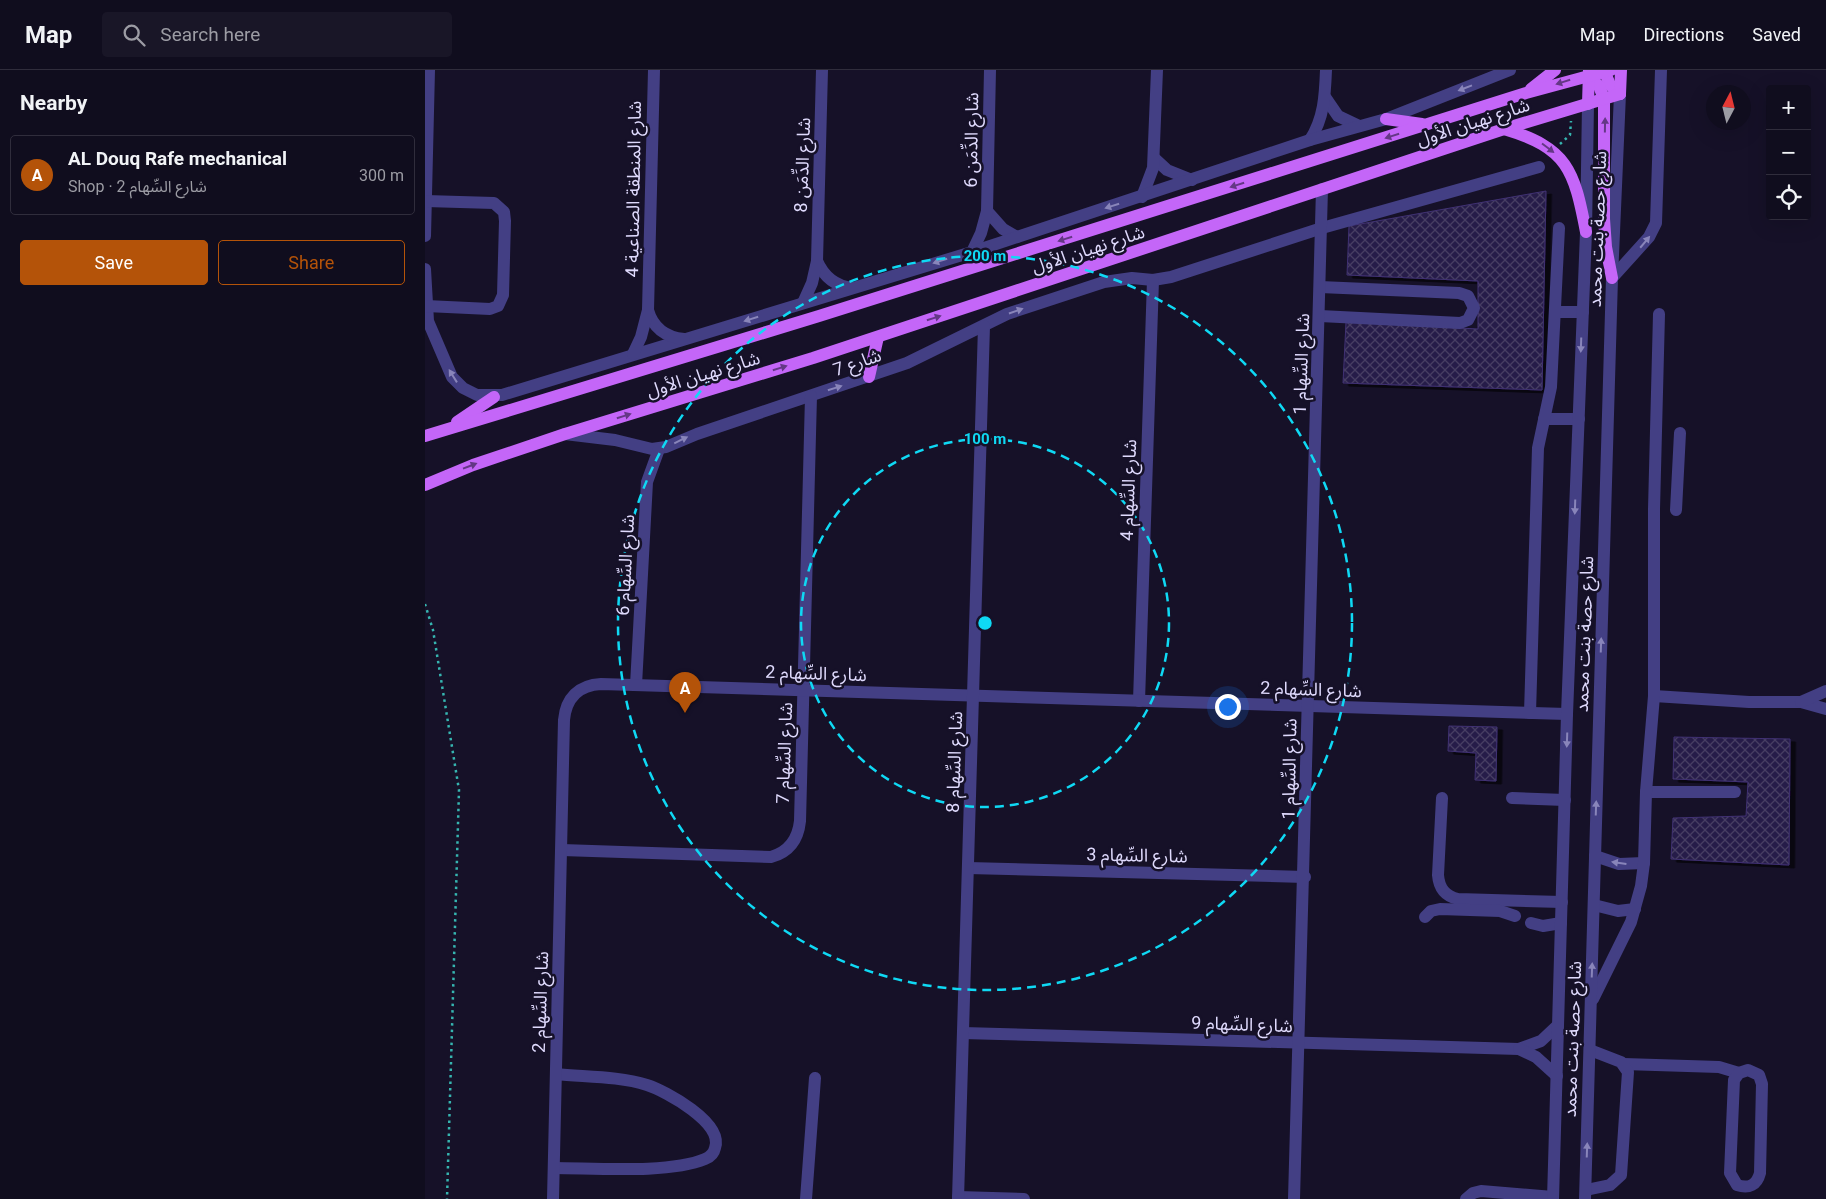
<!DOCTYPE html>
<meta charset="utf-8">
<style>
:root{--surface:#100d1e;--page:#191627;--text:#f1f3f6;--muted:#9c9ca4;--line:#302d3c;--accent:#b45309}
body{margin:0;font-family:Roboto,"Noto Sans Arabic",sans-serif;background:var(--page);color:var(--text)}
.controls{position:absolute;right:15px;top:15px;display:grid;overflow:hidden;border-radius:5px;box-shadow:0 5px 20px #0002}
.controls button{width:45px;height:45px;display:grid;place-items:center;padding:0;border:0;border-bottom:1px solid var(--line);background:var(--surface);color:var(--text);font:25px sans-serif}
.compass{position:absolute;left:1281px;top:15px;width:45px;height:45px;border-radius:50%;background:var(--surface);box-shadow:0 5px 20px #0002;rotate:7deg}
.you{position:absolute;left:802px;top:636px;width:18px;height:18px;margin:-12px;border:4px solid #fff;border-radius:50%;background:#1a73e8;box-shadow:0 0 0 8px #1a73e833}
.badge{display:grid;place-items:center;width:32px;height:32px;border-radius:50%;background:var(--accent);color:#fff;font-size:16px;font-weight:700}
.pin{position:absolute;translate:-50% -41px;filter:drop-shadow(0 1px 2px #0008)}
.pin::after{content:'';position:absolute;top:26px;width:18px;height:15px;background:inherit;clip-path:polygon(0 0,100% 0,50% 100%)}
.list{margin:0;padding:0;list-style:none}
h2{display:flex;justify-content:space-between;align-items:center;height:65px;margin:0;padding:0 20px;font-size:21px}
h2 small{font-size:16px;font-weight:400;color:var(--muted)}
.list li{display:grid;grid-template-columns:32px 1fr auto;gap:15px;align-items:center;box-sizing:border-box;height:80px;margin:0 10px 10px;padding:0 10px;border:1px solid var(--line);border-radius:5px}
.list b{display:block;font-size:19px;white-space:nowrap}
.list p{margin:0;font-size:16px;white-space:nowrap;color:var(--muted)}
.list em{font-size:16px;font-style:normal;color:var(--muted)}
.actions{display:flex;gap:10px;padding:15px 20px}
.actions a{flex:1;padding:11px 0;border:1px solid var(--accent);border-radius:5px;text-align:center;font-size:18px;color:var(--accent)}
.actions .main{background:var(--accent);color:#fff}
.icon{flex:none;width:28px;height:28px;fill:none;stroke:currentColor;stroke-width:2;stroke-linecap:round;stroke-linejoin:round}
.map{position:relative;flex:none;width:1401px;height:1129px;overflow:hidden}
header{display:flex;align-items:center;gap:30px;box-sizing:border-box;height:70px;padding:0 25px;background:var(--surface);border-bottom:1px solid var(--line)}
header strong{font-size:24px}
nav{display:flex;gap:28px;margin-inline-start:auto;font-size:18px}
.search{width:350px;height:45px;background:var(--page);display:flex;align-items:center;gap:12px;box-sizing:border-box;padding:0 18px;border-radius:5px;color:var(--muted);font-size:19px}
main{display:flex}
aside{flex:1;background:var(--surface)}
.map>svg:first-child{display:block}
.building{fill:url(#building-cross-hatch);stroke:#403173;filter:url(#shadow)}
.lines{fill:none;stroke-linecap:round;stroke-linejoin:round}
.path{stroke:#36b5b0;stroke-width:2.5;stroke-dasharray:2.5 4;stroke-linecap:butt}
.minor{stroke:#433f84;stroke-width:12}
.major{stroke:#c466f8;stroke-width:12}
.oneway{fill:#643786}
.oneway2{fill:#8985ba}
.ring{fill:none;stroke:#0fd9f4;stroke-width:2.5;stroke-dasharray:9 6}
.labels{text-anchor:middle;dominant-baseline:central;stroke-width:5;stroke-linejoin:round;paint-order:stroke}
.street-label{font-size:18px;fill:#dfdafd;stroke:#161128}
.centre{fill:#0fd9f4;stroke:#161128;stroke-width:2.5}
.ring-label{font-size:15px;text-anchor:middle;font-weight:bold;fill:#0fd9f4;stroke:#161128;stroke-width:5;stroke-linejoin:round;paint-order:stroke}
</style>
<header>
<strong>Map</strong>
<div class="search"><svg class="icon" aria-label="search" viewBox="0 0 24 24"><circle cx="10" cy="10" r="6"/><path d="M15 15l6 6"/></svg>Search here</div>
<nav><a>Map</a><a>Directions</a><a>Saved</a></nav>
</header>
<main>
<aside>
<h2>Nearby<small></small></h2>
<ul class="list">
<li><span class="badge">A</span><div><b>AL Douq Rafe mechanical</b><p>Shop · شارع السِّهام 2</p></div><em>300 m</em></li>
</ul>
<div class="actions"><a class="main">Save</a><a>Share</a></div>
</aside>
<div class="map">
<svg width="1401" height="1129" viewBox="0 0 1401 1129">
<defs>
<pattern id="building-cross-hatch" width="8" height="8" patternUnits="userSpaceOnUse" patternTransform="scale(1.25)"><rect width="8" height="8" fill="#271e48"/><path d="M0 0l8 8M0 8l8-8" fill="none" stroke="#463e63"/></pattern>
<filter id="shadow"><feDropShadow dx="5.5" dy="3" stdDeviation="0" flood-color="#0009"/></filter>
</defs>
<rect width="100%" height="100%" fill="#161128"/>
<g class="building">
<polygon points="1121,121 1117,320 918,313 921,252 1053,259 1053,211 922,205 924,156"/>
<polygon points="1024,656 1072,657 1071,711 1050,710 1051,683 1023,681"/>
<polygon points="1249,667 1365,669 1364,795 1246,789 1248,748 1321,746 1323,712 1248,709"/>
</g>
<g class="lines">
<g class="path">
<polyline points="1135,74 1145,65 1146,51"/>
<polyline points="0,534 8,560 34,720 22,1129"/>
</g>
<g class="minor">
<polyline points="900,27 913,46 934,56"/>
<path d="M885,70C899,48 900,26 901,0"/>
<polyline points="729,88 742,100 767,110"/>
<polyline points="717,127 728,98 732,0"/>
<polyline points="562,141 578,159 592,167"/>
<polyline points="0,166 4,0"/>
<polyline points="547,182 556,163 562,141 565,0"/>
<path d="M392,191C399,207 410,216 427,218"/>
<polyline points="0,199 3,251 27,307 38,318 52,325 77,325 547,182 885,70 961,49 1085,0"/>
<polyline points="1187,208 1224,167 1231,153 1236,0"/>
<polyline points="378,233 387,213 392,191 397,0"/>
<polyline points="1,236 65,239 73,236 78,225 80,151 79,142 69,133 1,131"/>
<path d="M223,240C228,258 240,267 259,269"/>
<polyline points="1130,242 1158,242"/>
<polyline points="895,246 1035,253 1043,250 1049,238 1043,226 1034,223 895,217"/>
<polyline points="208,284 216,267 223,240 229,0"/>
<polyline points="1119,349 1154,349"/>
<polyline points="140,364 190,370 227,379 241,377 272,364 482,293 582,244 679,212 707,208 728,210 746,207 897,158 1114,97"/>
<polyline points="1251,440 1255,363"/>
<polyline points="211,615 222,412 234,379"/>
<polyline points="1229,626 1324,632 1376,632 1401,639"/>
<polyline points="714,631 728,210"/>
<polyline points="1376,632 1401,621"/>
<polyline points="1105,643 1113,378 1126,317 1134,158"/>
<polyline points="1221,722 1310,722"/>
<path d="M1017,728L1013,805C1014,818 1020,826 1033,829L1137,832"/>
<polyline points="1087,728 1140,730"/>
<path d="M137,780L346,787C364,782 373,770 375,751L386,326"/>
<polyline points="1170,786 1194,794 1219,793"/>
<polyline points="543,798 880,807"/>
<polyline points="1169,835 1193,841 1210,839"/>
<polyline points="1000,847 1006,841 1015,839 1075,841 1090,846"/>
<polyline points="1106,853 1118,856 1136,853"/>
<polyline points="1168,929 1206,852 1216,816 1219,793 1221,722 1229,626 1229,439 1234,244"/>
<polyline points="538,963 1094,979 1116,971 1133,955"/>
<polyline points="1094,979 1111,987 1132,1006"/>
<polyline points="1199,994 1294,997 1314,1003"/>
<path d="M1323,1000L1334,1005L1337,1014L1335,1103C1332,1115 1324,1119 1312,1115L1305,1103L1309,1010L1314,1003Z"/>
<path d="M129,1098C169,1098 244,1104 280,1089C285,1087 289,1083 290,1078C299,1053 241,1021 222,1015C194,1006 160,1007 131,1004"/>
<polyline points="1161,1120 1185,1115 1196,1105 1203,1002 1196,992 1165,980"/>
<polyline points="533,1127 599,1129"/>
<path d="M128,1129L139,650C141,628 154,615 176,614L1142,644"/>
<polyline points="381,1129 390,1008"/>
<polyline points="533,1129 559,256"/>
<polyline points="869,1129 897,119"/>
<polyline points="1041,1129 1048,1123 1056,1121 1128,1127"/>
<polyline points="1128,1129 1142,644 1161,162 1163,34"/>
<polyline points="1160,1129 1187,208 1195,24"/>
</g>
<g class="major">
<polyline points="1179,0 1185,15 1195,24"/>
<polyline points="1163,6 1174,16 1179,29 1179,149 1181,177 1187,208"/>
<polyline points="1106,19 1130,0"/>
<polyline points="1195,24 1196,0"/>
<polyline points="1163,34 1164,0"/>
<polyline points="961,49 997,54"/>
<path d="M1079,59C1143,78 1149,100 1161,162"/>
<polyline points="444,307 453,267"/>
<polyline points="32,352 69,327"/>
<polyline points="0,366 394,246 1101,23 1186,0"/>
<polyline points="0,415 48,395 140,364 388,288 1079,59 1195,24"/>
</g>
</g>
<defs><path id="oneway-solid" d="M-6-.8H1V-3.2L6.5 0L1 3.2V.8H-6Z" transform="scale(1.25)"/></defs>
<g class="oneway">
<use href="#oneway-solid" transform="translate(1138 12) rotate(163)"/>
<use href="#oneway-solid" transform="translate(1180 55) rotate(-89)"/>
<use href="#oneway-solid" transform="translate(967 66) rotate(162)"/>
<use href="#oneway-solid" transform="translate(1123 78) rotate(37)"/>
<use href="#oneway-solid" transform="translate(812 115) rotate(162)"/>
<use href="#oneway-solid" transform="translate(640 169) rotate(163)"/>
<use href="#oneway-solid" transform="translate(509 248) rotate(-18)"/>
<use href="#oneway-solid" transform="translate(355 298) rotate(-17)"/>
<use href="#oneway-solid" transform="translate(199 346) rotate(-17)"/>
<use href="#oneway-solid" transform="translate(45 396) rotate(-21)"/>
</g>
<g class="oneway2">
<use href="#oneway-solid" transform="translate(1040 18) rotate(159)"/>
<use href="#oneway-solid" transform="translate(687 136) rotate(162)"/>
<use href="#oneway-solid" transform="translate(1220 172) rotate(-50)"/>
<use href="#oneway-solid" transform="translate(515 191) rotate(163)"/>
<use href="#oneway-solid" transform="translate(591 241) rotate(-19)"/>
<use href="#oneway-solid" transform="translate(326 249) rotate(163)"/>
<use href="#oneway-solid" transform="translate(1156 275) rotate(92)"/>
<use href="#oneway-solid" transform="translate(28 306) rotate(-122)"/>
<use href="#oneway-solid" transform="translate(410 318) rotate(-18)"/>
<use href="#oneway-solid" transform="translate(256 370) rotate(-26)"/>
<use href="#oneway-solid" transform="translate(1150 437) rotate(92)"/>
<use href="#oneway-solid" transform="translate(1176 575) rotate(-88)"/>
<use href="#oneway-solid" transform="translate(1142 670) rotate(92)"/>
<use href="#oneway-solid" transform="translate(1171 738) rotate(-88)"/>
<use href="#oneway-solid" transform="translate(1194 793) rotate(-172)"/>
<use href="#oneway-solid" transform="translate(1167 900) rotate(-88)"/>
<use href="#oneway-solid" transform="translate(1162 1080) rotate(-88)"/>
</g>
<g class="ring">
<circle cx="560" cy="553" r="184"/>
<circle cx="560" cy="553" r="367"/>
</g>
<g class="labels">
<g class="street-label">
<text transform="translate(1048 52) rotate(-18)">شارع نهيان الأول</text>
<text transform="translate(546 70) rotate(-89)">شارع الدِّمَن 6</text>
<text transform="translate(377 95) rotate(-88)">شارع الدِّمَن 8</text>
<text transform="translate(208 119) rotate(-89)">شارع المنطقة الصناعية 4</text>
<text transform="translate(1172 159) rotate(-88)">شارع حصة بنت محمد</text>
<text transform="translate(663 179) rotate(-18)">شارع نهيان الأول</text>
<text transform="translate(432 292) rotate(-19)">شارع 7</text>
<text transform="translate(876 294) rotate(-88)">شارع السِّهام 1</text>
<text transform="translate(278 304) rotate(-17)">شارع نهيان الأول</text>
<text transform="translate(703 420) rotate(-88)">شارع السِّهام 4</text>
<text transform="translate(200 495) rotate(-87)">شارع السِّهام 6</text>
<text transform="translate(1159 564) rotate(-88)">شارع حصة بنت محمد</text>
<text transform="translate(391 603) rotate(2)">شارع السِّهام 2</text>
<text transform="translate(886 619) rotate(2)">شارع السِّهام 2</text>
<text transform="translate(359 683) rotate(-88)">شارع السِّهام 7</text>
<text transform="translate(529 692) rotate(-88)">شارع السِّهام 8</text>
<text transform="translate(864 699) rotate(-89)">شارع السِّهام 1</text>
<text transform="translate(712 785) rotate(1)">شارع السِّهام 3</text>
<text transform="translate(115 932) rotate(-88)">شارع السِّهام 2</text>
<text transform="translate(817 954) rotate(2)">شارع السِّهام 9</text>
<text transform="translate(1147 969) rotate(-88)">شارع حصة بنت محمد</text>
</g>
</g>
<circle cx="560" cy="553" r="8" class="centre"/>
<g class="ring-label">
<text x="560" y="191">200 m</text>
<text x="560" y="374">100 m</text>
</g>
</svg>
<div class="controls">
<button>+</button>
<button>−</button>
<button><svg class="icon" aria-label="locate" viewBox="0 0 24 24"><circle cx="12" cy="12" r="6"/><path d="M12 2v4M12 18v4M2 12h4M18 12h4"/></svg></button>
</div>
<svg class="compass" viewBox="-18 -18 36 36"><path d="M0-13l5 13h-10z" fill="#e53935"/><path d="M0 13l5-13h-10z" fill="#9c9ca4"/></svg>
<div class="you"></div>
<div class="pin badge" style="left:260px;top:643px">A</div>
</div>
</main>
